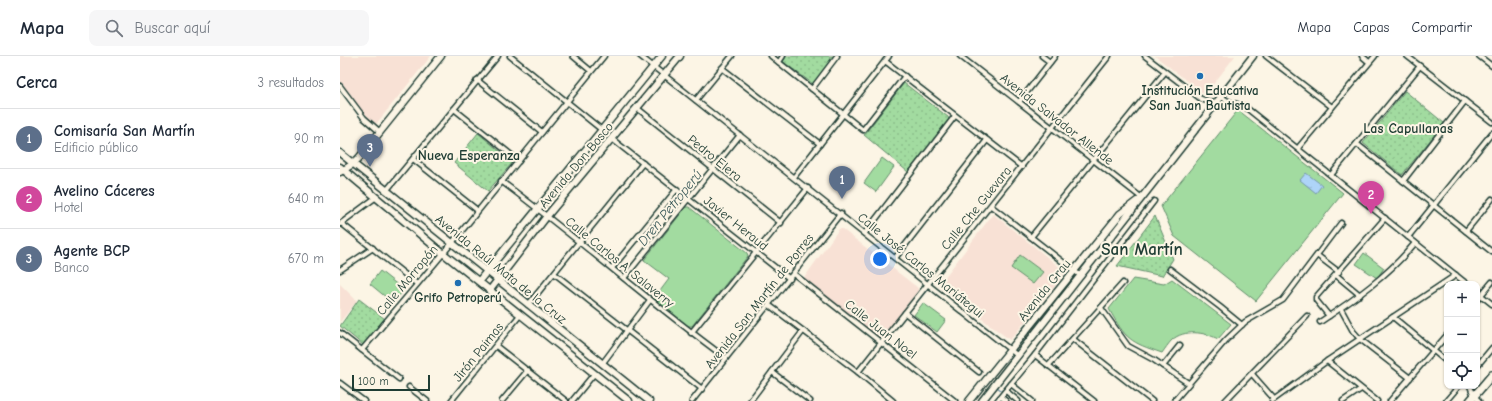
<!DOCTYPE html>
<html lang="es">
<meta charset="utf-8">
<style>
:root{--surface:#fff;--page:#f6f6f7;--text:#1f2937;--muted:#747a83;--line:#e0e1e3;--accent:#1f6fb2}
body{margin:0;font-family:"Comic Neue",sans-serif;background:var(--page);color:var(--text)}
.controls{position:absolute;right:12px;bottom:12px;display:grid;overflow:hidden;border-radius:8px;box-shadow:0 1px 3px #0004}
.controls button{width:36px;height:36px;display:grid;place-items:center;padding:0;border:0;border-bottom:1px solid var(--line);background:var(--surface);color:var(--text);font:20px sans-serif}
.scale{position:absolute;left:12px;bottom:10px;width:78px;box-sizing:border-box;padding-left:4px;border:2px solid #1f3d34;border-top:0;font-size:11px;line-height:14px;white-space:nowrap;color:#1f3d34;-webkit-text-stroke:3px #fcf5e5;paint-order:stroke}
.you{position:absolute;left:540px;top:203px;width:14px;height:14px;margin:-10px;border:3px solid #fff;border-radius:50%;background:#1a73e8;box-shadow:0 0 0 6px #1a73e833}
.badge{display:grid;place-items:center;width:26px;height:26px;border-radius:50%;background:var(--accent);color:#fff;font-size:13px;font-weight:700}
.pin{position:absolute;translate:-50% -33px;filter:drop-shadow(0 1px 2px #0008)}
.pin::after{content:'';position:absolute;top:21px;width:14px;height:12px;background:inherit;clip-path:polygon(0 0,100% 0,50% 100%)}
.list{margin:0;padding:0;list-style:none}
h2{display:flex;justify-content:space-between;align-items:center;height:52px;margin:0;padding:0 16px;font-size:17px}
h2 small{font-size:13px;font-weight:400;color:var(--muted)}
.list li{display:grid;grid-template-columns:26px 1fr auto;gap:12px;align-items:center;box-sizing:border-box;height:60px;padding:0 16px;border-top:1px solid var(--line)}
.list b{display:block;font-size:15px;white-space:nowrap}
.list p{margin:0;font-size:13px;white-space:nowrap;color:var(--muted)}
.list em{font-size:13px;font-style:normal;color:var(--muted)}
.icon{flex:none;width:22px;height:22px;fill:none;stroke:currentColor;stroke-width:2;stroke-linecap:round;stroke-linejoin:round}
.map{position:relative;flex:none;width:1152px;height:345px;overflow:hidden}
header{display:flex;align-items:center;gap:24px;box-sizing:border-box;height:56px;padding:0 20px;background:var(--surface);border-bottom:1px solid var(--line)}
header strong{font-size:19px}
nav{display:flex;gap:22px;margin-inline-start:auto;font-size:14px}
.search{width:280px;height:36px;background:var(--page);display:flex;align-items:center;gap:10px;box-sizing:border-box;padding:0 14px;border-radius:8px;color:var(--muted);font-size:15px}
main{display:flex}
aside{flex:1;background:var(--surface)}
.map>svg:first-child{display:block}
.built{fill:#f8e1d5}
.grass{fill:#a2dba0;stroke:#608c6a}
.park{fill:url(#park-dots);stroke:#608c6a}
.water{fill:url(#water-ripples);stroke:#7598aa}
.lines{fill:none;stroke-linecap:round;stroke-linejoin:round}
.stream{stroke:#7598aa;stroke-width:1.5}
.street-casing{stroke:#1f3d34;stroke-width:7}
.secondary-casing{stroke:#1f3d34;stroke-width:9}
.primary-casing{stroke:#1f3d34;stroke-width:9}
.highway-casing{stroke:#1f3d34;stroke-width:10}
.street{stroke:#fcf5e5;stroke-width:4}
.secondary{stroke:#fcf5e5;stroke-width:6}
.primary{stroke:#fcf5e5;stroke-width:6}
.highway{stroke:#fcf5e5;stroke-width:7}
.poi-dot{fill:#1f6fb2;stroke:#fcf5e5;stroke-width:1.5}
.labels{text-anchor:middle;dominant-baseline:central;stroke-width:4;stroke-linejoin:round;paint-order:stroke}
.poi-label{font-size:13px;font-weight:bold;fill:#1f3d34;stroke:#fcf5e5}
.street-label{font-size:13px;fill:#1f3d34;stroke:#fcf5e5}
.neighbourhood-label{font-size:14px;font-weight:bold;fill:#1f3d34;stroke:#fcf5e5}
.water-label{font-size:14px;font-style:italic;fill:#3c5b5b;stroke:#fcf5e5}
.district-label{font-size:17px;font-weight:bold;fill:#1f3d34;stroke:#fcf5e5}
</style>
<header>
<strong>Mapa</strong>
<div class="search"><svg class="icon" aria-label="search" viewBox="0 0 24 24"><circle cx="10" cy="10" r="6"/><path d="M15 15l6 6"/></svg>Buscar aquí</div>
<nav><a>Mapa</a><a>Capas</a><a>Compartir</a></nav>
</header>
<main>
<aside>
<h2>Cerca<small>3 resultados</small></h2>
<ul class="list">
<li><span class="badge" style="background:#5c6f8a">1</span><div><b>Comisaría San Martín</b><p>Edificio público</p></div><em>90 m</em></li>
<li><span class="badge" style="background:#d1479c">2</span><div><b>Avelino Cáceres</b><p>Hotel</p></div><em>640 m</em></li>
<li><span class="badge" style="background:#5c6f8a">3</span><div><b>Agente BCP</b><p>Banco</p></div><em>670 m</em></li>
</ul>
</aside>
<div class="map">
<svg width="1152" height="345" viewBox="0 0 1152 345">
<defs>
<pattern id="park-dots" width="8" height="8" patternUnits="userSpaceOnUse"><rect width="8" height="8" fill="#a2dba0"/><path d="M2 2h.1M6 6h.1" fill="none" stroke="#8bbd8a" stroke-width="1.8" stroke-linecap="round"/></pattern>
<pattern id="water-ripples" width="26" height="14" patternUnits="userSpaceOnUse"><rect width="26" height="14" fill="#aed4f8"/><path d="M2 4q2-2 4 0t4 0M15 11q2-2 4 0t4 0" fill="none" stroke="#95b7d5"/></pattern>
</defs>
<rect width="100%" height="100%" fill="#fcf5e5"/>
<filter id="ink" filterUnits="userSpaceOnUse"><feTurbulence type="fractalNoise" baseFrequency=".025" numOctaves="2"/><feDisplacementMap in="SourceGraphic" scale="8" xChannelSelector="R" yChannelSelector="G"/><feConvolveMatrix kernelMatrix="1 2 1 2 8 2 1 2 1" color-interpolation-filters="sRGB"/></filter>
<g filter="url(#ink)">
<g class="built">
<polygon points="0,0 91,0 36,68 23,56 0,26"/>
<polygon points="815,0 895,0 865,39"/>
<polygon points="653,158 722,213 724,219 670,284 598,230"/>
<polygon points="499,173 502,173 578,232 578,235 542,282 540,282 464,222"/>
<polygon points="0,228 17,245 0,266"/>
</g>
<g class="grass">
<polygon points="898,54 1003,137 916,245 834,180 821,150"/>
<polygon points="542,102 554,111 536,136 524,127"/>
<polygon points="346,151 349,151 407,197 408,200 352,270 348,270 314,243 329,223 304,204"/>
<polygon points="1024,197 1044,212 1037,222 1016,208"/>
<polygon points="680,199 703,216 693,228 671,212"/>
<polygon points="40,215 64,234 53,247 30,228"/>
<path d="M793,223L824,228L832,223L891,268L878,283C865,276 844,273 832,284C828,288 825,293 822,297C790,286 786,284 769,253Z"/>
<polygon points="583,247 606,264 597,276 574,259"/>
</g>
<g class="park">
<polygon points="445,0 494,0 473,28 442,5"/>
<polygon points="564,27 608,61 609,64 568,116 524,79"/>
<polygon points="1065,35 1104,67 1062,119 1023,87"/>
<polygon points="138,77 173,106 148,135 114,107"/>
<polygon points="815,160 833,203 822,220 777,210"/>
<polygon points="19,243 45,263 23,289 0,270"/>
</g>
<polygon class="water" points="966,117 982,129 976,137 960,124"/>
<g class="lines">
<g class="stream">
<polyline points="3,166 51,205"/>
<polyline points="290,218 401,82"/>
<polyline points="568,257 589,231"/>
<polyline points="657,331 675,345"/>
</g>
<g class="street-casing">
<g id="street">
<polyline points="170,0 262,74"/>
<polyline points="233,0 251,15"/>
<polyline points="300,0 678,300"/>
<polyline points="431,0 523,74 565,20"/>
<polyline points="620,0 802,142"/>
<polyline points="702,0 710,6"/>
<polyline points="805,0 861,43 875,48"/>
<polyline points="926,0 992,51"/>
<polyline points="1022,0 1029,6"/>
<polyline points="1067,0 1152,66"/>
<polyline points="1139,0 1152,10"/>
<polyline points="545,5 682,111"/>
<polyline points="439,6 443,0"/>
<polyline points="382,12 480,88"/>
<polyline points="137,24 202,76"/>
<polyline points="0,30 24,62 40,76"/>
<polyline points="472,33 497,0"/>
<polyline points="881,41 890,46 904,50 1127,228"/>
<polyline points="356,44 392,0"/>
<polyline points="679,46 715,0"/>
<polyline points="297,52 441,167"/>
<polyline points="114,53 179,105"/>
<polyline points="272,83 450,223"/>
<polyline points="1017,88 1152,196"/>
<polyline points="958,92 1035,0"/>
<polyline points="73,103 137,154"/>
<polyline points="991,119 1080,10"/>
<polyline points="454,121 549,0"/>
<path d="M161,125C238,182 309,246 386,302"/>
<polyline points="1063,125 1125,45"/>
<polyline points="46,135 158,0"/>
<polyline points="651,150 741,220"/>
<polyline points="1,167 77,228"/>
<polyline points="0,168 35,142"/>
<polyline points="1126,175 1152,143"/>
<polyline points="525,177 615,60"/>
<polyline points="691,181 825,16"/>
<polyline points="1068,181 1152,77"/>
<polyline points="978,200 999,216"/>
<polyline points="556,201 647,84"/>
<polyline points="272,212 337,133"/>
<polyline points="830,213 880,251 902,269"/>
<polyline points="0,214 33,192"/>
<polyline points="215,218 362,333"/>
<polyline points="454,218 615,345"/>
<polyline points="996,219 1020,239"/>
<polyline points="284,222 400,79"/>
<polyline points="1137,236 1152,248"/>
<polyline points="1137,244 1152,226"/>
<polyline points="188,249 303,107"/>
<polyline points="429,249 518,316 553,345"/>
<polyline points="761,252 788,290 814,304 848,327"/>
<polyline points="1001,253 1013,275 1020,283 1070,322"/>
<polyline points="565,257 639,316"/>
<polyline points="989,260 976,244 976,241 1045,162"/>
<polyline points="1053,261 1107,306"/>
<path d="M980,266C1015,243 1049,219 1075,187"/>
<polyline points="0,277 59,323"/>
<polyline points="351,277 468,132"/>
<polyline points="733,283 812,345"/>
<polyline points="156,290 226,345"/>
<polyline points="22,294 112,187 264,0"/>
<polyline points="695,299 754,345"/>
<polyline points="987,305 1037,345"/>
<polyline points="262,308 310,244"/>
<polyline points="708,310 783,227"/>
<polyline points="823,310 840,289"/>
<polyline points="1137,310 1152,292"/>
<polyline points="432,316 470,345"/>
<polyline points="518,316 769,0"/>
<polyline points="912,318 934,343"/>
<polyline points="0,327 24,345"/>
<polyline points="671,328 692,345"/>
<polyline points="1130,330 1134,340 1139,345"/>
<polyline points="69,331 87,345"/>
<polyline points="666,335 678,345"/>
<polyline points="661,341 666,345"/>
<polyline points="111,345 180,259"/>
<polyline points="162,345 188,314"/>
<polyline points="232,345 254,318"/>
<polyline points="352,345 501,157"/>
<polyline points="410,345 463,275"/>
<polyline points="657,345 695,299 814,145"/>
<polyline points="834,345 886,284 905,266 943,244 1001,167"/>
<polyline points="885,345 967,260"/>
<polyline points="932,345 987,305 1116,219"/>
<polyline points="1003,345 1021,333"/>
<polyline points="1050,345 1107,279"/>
<polyline points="1106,345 1119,330"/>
</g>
</g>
<g class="secondary-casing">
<g id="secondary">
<polyline points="0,116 13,108 19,102 101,0"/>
<polyline points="139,225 322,0"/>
<polyline points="150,234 207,160 340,0"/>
</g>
</g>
<g class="primary-casing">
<g id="primary">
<polyline points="0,97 309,345"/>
<polyline points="0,111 94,190 289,345"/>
<polyline points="629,345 780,158 797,145"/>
<polyline points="642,345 913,0"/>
</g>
</g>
<g class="highway-casing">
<polyline id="highway" points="1130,345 1152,319"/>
</g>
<use href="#street" class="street"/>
<use href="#secondary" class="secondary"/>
<use href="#primary" class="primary"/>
<use href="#highway" class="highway"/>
</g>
</g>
<g class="poi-dot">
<circle cx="860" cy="20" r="4"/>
<circle cx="118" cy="227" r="4"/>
</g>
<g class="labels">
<g class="poi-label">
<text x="860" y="34">Institución Educativa<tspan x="860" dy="15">San Juan Bautista</tspan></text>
<text x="118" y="241">Grifo Petroperú</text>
</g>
<g class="street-label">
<text transform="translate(717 63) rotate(38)">Avenida Salvador Allende</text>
<text transform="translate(375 102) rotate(39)">Pedro Elera</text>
<text transform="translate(236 109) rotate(-50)">Avenida Don Bosco</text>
<text transform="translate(636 152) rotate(-51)">Calle Che Guevara</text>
<text transform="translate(396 167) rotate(39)">Javier Heraud</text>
<text transform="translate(280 206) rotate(39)">Calle Carlos A. Salaverry</text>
<text transform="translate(581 209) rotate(39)">Calle José Carlos Mariátegui</text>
<text transform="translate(161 213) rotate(39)">Avenida Raúl Mata de la Cruz</text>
<text transform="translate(67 224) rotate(-50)">Calle Morropón</text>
<text transform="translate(704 234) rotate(-51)">Avenida Grau</text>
<text transform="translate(419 245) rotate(-52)">Avenida San Martín de Porres</text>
<text transform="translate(541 273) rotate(38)">Calle Juan Noel</text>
<text transform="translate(138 296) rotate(-51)">Jirón Paimas</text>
</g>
<g class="neighbourhood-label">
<text x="1068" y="72">Las Capullanas</text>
<text x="129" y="99">Nueva Esperanza</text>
</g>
<g class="water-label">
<text transform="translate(330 152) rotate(-51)">Dren Petroperú</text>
</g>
<g class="district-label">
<text x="802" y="193">San Martín</text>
</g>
</g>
</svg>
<div class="controls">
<button>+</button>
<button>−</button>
<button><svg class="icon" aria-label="locate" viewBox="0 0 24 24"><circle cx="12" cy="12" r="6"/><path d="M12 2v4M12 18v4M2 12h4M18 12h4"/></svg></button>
</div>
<div class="scale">100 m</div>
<div class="you"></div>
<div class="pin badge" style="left:502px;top:143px;background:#5c6f8a">1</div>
<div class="pin badge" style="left:1031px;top:158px;background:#d1479c">2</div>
<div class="pin badge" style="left:30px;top:111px;background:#5c6f8a">3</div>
</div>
</main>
